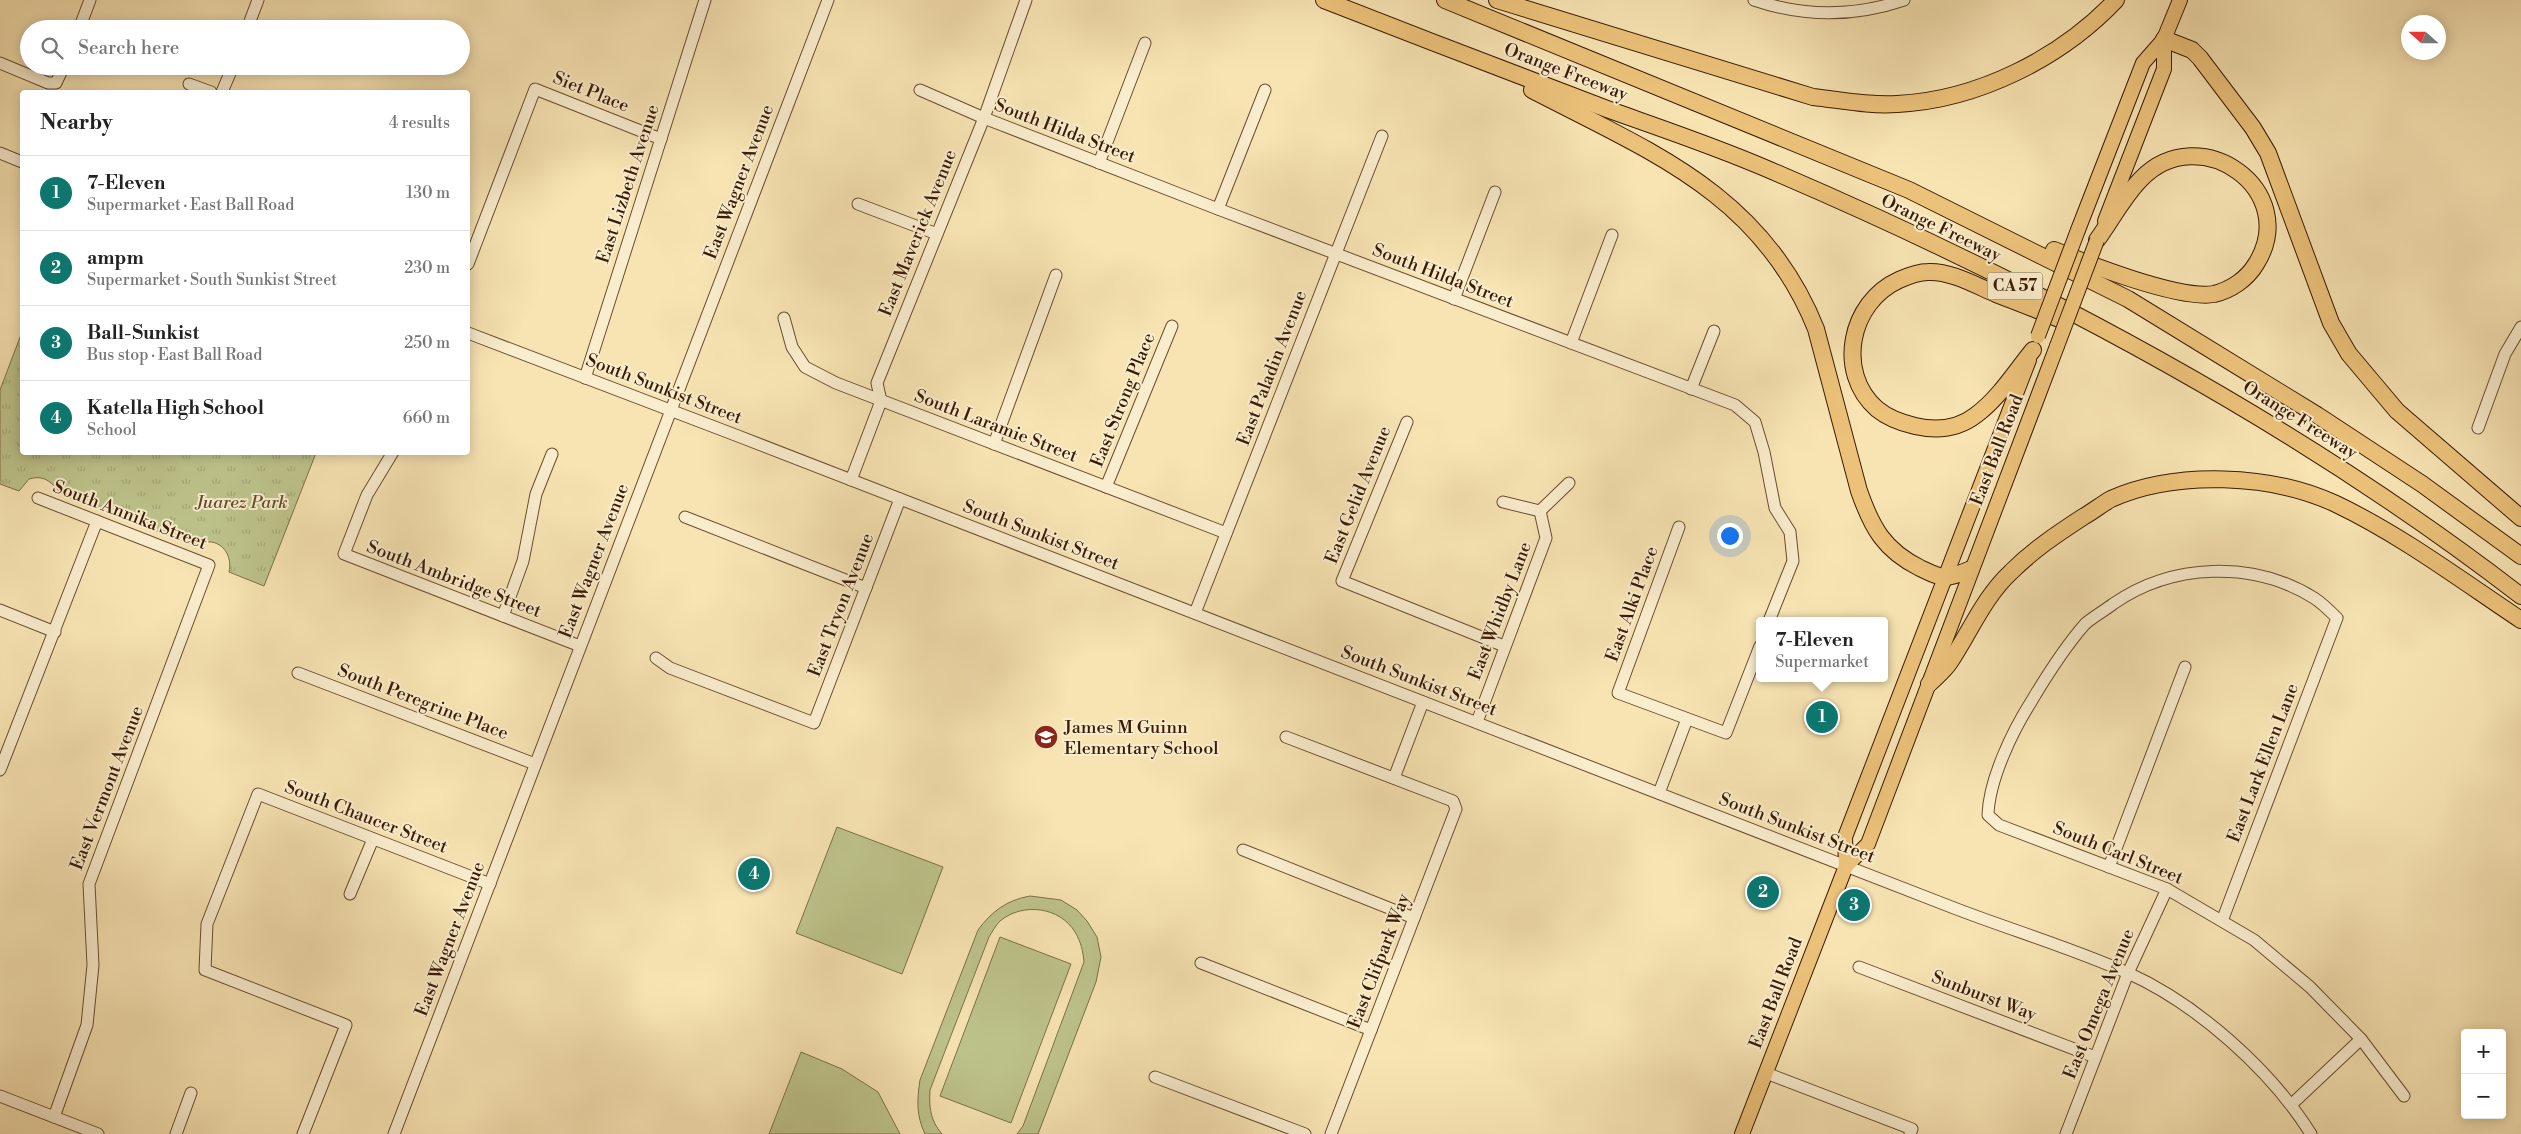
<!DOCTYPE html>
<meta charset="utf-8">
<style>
:root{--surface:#fff;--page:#f2f2f2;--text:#222;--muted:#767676;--line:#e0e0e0;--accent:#0f766e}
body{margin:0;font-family:"Libre Bodoni",serif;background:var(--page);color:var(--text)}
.controls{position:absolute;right:15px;bottom:15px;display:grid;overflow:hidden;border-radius:5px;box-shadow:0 2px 12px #0003}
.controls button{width:45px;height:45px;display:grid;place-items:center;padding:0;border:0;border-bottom:1px solid var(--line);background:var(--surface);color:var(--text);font:25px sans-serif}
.compass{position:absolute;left:2401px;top:15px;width:45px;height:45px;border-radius:50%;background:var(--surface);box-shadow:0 2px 12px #0003;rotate:291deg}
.you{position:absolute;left:1729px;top:535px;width:18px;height:18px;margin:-12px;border:4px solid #fff;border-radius:50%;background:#1a73e8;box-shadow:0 0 0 8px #1a73e833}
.badge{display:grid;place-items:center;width:32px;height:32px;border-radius:50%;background:var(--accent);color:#fff;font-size:16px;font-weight:700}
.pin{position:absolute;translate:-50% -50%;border:2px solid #fff;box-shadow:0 1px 5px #0006}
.popup{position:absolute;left:1756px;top:617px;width:132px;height:65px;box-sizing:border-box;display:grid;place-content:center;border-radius:5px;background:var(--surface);filter:drop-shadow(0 1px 4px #0005);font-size:16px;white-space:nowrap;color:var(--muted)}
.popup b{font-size:19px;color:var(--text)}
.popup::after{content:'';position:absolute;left:50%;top:100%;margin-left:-10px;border:10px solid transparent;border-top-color:var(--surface)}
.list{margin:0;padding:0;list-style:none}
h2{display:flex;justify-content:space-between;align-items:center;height:65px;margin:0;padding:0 20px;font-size:21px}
h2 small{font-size:16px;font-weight:400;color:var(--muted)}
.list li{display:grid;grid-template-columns:32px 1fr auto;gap:15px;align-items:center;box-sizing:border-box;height:75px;padding:0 20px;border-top:1px solid var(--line)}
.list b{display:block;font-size:19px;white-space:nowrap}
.list p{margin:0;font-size:16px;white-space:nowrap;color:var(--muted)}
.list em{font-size:16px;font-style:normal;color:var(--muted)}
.icon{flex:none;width:28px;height:28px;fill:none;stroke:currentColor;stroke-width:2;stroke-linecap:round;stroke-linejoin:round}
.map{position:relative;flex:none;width:2521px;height:1134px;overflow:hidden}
.search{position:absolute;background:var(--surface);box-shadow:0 2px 12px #0003;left:20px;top:20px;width:450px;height:55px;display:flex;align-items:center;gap:12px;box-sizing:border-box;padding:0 18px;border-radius:28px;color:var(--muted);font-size:19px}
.panel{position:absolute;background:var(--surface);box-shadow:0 2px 12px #0003;left:20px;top:90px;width:450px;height:365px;border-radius:5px}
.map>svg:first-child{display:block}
.grass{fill:url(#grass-tufts);stroke:#7c7048}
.garden{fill:#bec48c;stroke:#7c7048}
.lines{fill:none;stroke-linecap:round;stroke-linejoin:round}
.minor-casing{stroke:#694d2f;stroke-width:13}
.major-casing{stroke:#391b03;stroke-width:16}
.highway-casing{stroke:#391b03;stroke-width:18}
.minor{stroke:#faedce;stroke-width:11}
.major{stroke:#ecc27a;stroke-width:14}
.highway{stroke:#ecc27a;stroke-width:16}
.major-bridge-casing{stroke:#391b03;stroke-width:16;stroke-linecap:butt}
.major-bridge{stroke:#ecc27a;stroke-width:14}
.labels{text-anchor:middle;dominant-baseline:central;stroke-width:4;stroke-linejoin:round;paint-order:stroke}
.shield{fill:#faedce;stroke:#735a40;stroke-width:1}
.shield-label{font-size:16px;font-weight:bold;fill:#391b03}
.street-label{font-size:18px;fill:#391b03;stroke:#faedce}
.park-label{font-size:18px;font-style:italic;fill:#614e2c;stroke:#faedce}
.poi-label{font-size:18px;fill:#391b03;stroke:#faedce;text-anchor:start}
</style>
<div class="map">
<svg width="2521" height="1134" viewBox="0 0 2521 1134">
<defs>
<pattern id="grass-tufts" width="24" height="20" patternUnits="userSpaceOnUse" patternTransform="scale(1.25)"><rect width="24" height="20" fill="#bec48c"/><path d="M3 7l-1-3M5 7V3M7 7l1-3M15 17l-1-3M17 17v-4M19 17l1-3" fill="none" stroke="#a4a877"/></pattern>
</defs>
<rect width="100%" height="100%" fill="#f8e4b3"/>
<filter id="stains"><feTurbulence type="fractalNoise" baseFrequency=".004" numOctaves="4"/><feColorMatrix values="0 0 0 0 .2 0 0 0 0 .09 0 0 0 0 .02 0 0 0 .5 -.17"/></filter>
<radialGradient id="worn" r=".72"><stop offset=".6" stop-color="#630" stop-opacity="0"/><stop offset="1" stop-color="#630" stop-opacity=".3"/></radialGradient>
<path class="grass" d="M22,332V452L316,453L264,586L229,572C232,559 226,545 212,542C206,541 198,544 191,544L63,495C52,484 46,474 29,479L19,491L0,484V390Z"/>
<g class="garden">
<polygon points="837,827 943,867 902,974 796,933"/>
<path d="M1030,896L1061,900L1077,910L1087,921L1097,937L1101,957L1096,982L1038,1134H1017L1023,1126L1084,962C1083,951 1081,942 1075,932C1060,907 1023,902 1000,921C996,925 992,932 989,937L930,1090C929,1107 930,1120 942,1134H925C916,1115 917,1100 920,1080L978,930C992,911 1007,900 1030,896Z"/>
<polygon points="1000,937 1071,964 1011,1123 940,1096"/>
<polygon points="801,1052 842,1069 878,1092 900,1134 769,1134"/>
</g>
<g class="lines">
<g class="minor-casing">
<g id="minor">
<path d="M1754,0C1804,17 1854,17 1904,0"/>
<polyline points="79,29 90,0"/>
<polyline points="247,29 258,0"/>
<polyline points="0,63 48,83 56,83 64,66"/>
<polyline points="189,84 211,92"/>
<polyline points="920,90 984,118 1218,209 1735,405 1755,422 1764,452 1775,508 1790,532 1793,561 1769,621"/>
<polyline points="222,92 233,66"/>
<polyline points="0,153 22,162"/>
<polyline points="1099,163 1145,43"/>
<polyline points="858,204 937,234"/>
<polyline points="1218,209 1265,90"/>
<polyline points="468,264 535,89 661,139"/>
<polyline points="1454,299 1495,192"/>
<polyline points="784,318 792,347 805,367 836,383 1226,533"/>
<path d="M468,333L738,436L1954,908C2011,930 2072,948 2128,973C2197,1004 2271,1070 2311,1134"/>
<polyline points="1571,343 1612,235"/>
<polyline points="585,378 705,0"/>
<polyline points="1691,389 1714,331"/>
<polyline points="1407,422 1342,581 1504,646"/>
<polyline points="2478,428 2505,354 2521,327"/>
<polyline points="994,444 1056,275"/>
<polyline points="393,452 367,495 344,554 580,646"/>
<polyline points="851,480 881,401 877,383 984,118 1026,0"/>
<polyline points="1106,487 1172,326"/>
<polyline points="38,498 209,565 89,884 93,965 87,1025 54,1117"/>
<polyline points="1503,502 1540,511 1569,483"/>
<polyline points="685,517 866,588"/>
<polyline points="1679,527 1618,693 1726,733 1760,646"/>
<polyline points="0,610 55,632"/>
<polyline points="1195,613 1382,136"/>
<polyline points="503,616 523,561 536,494 552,454"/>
<polyline points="656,658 670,668 814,723 900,499"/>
<polyline points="298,673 535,764"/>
<polyline points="1477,722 1546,538 1540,511"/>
<polyline points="1286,737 1453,801 1456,809 1331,1134"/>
<polyline points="0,770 97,521"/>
<polyline points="1394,778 1423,702"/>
<polyline points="1659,793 1687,719"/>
<polyline points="1243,850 1414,918"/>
<polyline points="2109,867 2185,667"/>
<polyline points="350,894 373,839"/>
<path d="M2222,921L2337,618C2330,611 2322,603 2314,598C2253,560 2172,563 2113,604C2104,611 2093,617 2085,624C2064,648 2047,675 2031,702C2012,732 1989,780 1988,815L1999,825L2167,889L2254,940L2310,987L2361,1039L2404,1096"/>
<polyline points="1201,963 1371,1030"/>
<polyline points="1859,967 2095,1057"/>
<polyline points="1766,1073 1912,1129 1910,1134"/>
<polyline points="1155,1077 1305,1134"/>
<polyline points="0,1096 98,1134"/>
<polyline points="2292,1104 2361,1039"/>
<polyline points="176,1134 191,1093"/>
<polyline points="303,1134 346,1025 205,970 207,924 258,794 490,884"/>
<polyline points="394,1134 828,0"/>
<polyline points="2066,1134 2128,973 2167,889"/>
</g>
</g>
<g class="major-casing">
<g id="major">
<polyline points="2105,221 2164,69 2164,39"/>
<polyline points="2078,230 2143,63 2164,39 2180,0"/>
<polyline points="1846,866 1868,844 2057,346"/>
<polyline points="1742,1134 1846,866 1845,837 2029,360"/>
</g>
</g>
<g class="highway-casing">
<g id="highway">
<path d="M1324,0C1418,37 1513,73 1607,109C1660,128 1714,146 1765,168C2030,281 2293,420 2521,596"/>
<polyline points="1445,0 1909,190 2128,299 2317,415 2422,484 2521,556"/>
<path d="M1497,0L1813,97C1841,100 1869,106 1897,104C1978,100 2061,58 2116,0"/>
<polyline points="2164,39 2192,50 2200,58 2253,128 2268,153 2331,323 2349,354 2397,411 2521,518"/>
<path d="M1532,90C1651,152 1762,194 1816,329L1859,491C1872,528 1884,550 1920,568C1927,571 1936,577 1945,577C1953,577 1964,572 1971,569"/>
<path d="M2054,250C2088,264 2180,300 2214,294C2231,290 2247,279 2256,264C2302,191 2200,118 2141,179C2124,196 2111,221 2097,240"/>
<path d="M2033,350C2015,372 1999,398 1976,415C1958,429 1937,431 1915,426C1902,423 1888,418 1877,409C1835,372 1850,302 1899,280C1908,276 1918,272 1928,272C1951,271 1975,285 1996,294C2017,302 2038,310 2059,319"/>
<path d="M1929,684C1936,677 1945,670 1950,662C1970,632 1984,597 2011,572C2033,550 2057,534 2083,517C2092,512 2102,504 2111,499C2176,470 2272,474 2336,504C2401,535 2461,580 2521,620"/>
</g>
</g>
<use href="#minor" class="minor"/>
<use href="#major" class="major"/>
<use href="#highway" class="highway"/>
<g class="major-bridge-casing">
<g id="major-bridge">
<polyline points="2038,336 2078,230"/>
<polyline points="2057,346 2097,240"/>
</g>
</g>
<use href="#major-bridge" class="major-bridge"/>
</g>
<defs>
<g id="school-disc" transform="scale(1.25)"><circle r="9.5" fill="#8f2418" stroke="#faedce"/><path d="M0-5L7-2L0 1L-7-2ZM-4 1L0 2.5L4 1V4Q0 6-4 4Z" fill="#fff"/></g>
</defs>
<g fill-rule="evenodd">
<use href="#school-disc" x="1046" y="737"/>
</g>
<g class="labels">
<rect class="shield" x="1987.5" y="272.5" width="55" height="27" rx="4"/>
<g class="shield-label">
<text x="2015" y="286">CA 57</text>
</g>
<g class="street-label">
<text transform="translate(1566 72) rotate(21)">Orange Freeway</text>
<text transform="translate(591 92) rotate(22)">Siet Place</text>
<text transform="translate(1065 131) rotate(21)">South Hilda Street</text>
<text transform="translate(739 182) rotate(-69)">East Wagner Avenue</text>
<text transform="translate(628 184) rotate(-72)">East Lizbeth Avenue</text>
<text transform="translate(1941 228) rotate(26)">Orange Freeway</text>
<text transform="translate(918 233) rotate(-68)">East Maverick Avenue</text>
<text transform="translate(1443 276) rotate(21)">South Hilda Street</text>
<text transform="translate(1272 368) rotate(-69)">East Paladin Avenue</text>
<text transform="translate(664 389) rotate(21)">South Sunkist Street</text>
<text transform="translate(1123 400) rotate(-68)">East Strong Place</text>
<text transform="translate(2300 420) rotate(32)">Orange Freeway</text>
<text transform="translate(996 426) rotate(21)">South Laramie Street</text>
<text transform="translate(1997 450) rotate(-69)">East Ball Road</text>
<text transform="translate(1358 495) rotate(-68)">East Gelid Avenue</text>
<text transform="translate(130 515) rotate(21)">South Annika Street</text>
<text transform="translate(1041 535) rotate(21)">South Sunkist Street</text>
<text transform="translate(594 561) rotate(-69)">East Wagner Avenue</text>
<text transform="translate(454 579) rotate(21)">South Ambridge Street</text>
<text transform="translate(1632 604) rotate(-70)">East Alki Place</text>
<text transform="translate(841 605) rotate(-69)">East Tryon Avenue</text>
<text transform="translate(1500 611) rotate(-69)">East Whidby Lane</text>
<text transform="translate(1419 681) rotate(21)">South Sunkist Street</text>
<text transform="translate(423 702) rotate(21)">South Peregrine Place</text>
<text transform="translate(2263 763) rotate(-69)">East Lark Ellen Lane</text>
<text transform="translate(107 788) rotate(-69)">East Vermont Avenue</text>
<text transform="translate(366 817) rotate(21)">South Chaucer Street</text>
<text transform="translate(1797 828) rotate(21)">South Sunkist Street</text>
<text transform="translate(2118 853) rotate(22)">South Carl Street</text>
<text transform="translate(450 939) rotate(-69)">East Wagner Avenue</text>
<text transform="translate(1379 961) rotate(-69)">East Clifpark Way</text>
<text transform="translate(1776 993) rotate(-69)">East Ball Road</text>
<text transform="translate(1984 996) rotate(21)">Sunburst Way</text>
<text transform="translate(2099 1004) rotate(-68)">East Omega Avenue</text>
</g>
<g class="park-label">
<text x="242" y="502">Juarez Park</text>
</g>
<g class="poi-label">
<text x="1064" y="727">James M Guinn<tspan x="1064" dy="21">Elementary School</tspan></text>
</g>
</g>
<rect width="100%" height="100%" filter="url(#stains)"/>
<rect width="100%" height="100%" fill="url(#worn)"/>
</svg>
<div class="controls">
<button>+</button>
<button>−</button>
</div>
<svg class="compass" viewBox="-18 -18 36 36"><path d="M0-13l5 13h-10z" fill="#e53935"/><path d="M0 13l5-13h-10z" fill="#767676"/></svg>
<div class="you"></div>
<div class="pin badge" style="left:1822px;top:717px">1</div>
<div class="popup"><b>7-Eleven</b>Supermarket</div>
<div class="pin badge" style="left:1763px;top:892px">2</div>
<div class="pin badge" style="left:1854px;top:905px">3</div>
<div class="pin badge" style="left:754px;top:874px">4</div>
<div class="search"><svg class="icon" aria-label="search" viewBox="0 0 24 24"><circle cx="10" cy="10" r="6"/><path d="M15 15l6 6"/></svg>Search here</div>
<section class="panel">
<h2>Nearby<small>4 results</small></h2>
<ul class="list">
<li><span class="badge">1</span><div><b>7-Eleven</b><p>Supermarket · East Ball Road</p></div><em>130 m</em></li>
<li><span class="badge">2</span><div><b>ampm</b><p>Supermarket · South Sunkist Street</p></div><em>230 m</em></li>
<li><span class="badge">3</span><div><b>Ball-Sunkist</b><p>Bus stop · East Ball Road</p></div><em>250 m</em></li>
<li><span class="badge">4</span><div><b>Katella High School</b><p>School</p></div><em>660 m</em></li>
</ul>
</section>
</div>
